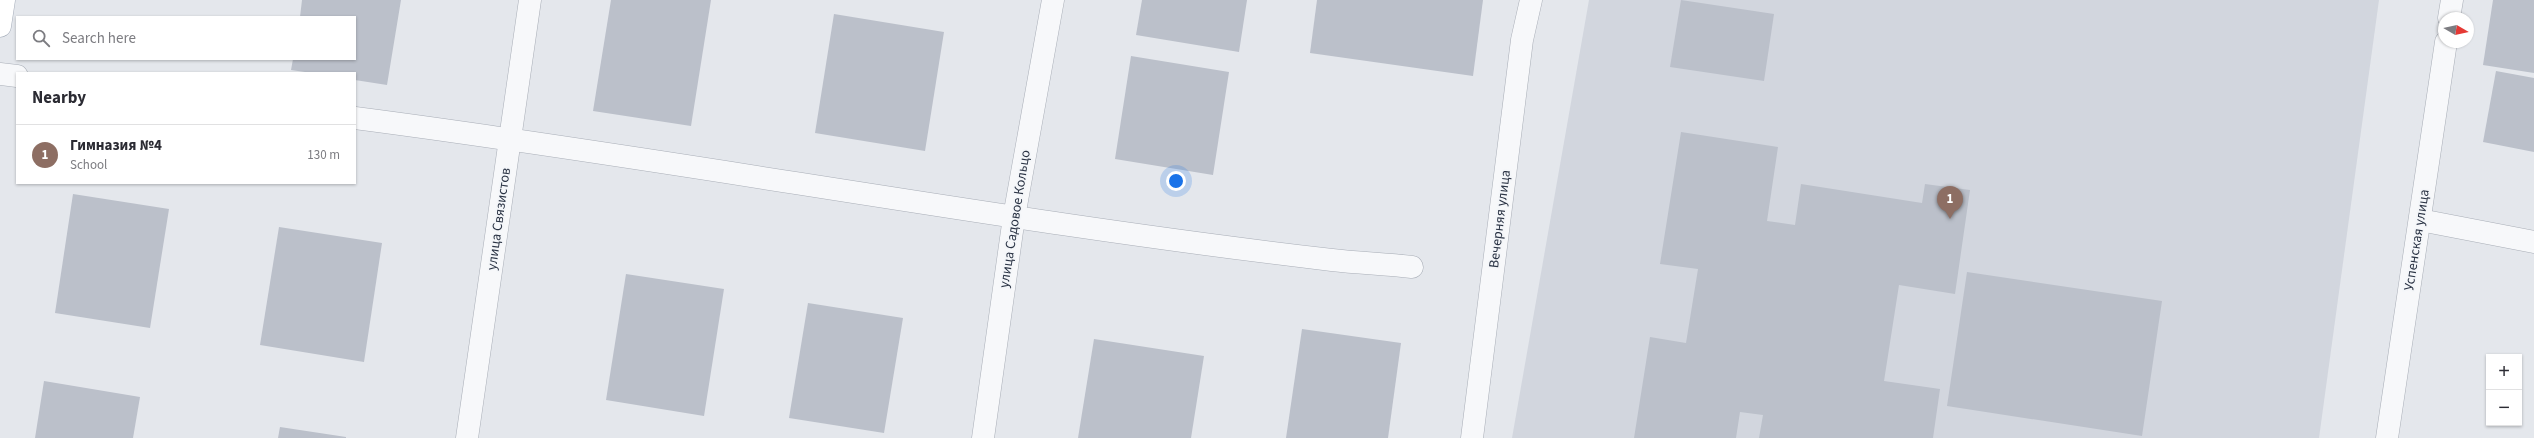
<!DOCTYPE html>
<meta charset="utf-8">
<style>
:root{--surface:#fff;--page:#f7f7f7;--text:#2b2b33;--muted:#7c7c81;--line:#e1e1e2;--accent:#2563eb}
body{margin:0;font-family:"Source Sans 3",sans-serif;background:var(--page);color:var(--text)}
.controls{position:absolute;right:12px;bottom:12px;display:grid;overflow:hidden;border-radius:0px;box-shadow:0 1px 3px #0004}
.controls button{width:36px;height:36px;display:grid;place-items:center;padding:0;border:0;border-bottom:1px solid var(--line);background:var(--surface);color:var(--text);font:20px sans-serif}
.compass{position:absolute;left:2438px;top:12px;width:36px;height:36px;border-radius:50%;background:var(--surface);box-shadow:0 1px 3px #0004;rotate:99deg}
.you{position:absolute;left:1176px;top:181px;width:14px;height:14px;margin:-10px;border:3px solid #fff;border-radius:50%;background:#1a73e8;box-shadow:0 0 0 6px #1a73e833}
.badge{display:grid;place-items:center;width:26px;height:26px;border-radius:50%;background:var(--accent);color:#fff;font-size:13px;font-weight:700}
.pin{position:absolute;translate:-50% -33px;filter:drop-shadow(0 1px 2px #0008)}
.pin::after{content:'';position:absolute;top:21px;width:14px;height:12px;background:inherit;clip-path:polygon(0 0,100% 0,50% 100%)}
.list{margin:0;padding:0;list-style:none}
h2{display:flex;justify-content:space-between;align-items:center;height:52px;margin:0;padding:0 16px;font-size:17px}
h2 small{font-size:13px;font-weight:400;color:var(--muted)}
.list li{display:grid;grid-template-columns:26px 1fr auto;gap:12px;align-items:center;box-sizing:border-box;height:60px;padding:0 16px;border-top:1px solid var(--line)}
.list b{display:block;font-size:15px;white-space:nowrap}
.list p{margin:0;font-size:13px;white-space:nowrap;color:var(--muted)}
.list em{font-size:13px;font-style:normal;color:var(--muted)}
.icon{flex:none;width:22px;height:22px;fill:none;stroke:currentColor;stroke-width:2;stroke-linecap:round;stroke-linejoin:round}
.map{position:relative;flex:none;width:2534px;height:438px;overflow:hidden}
.search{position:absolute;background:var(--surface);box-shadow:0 1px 3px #0004;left:16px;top:16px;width:340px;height:44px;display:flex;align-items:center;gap:10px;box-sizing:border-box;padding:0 14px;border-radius:0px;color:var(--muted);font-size:15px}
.panel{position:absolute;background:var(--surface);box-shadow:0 1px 3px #0004;left:16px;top:72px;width:340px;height:112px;border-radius:0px}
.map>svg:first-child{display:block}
.built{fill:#d2d6de}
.building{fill:#bbc0ca}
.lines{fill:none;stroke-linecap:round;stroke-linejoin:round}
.minor-casing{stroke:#a9aeb7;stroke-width:23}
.major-casing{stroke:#a3abb8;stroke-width:23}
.minor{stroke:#f7f8fa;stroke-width:22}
.major{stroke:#fff;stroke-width:22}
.labels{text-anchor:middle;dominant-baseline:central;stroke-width:3.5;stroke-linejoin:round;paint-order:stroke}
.street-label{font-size:14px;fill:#2b3445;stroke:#f4f6f9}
</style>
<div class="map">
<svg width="2534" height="438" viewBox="0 0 2534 438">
<rect width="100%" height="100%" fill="#e4e7ec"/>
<polygon class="built" points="1589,0 2379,0 2319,438 1512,438"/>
<g class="building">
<polygon points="302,0 401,0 387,85 355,80 355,73 312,73 291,70 293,59 355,59 355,17 300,17"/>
<polygon points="611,0 711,0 691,126 593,111"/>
<polygon points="1142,0 1247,0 1239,52 1136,35"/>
<polygon points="1317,0 1483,0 1473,76 1310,53"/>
<polygon points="1681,0 1774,14 1764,81 1670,67"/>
<polygon points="2493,0 2534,0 2534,73 2483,65"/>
<polygon points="834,14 944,32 925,151 815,133"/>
<polygon points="1131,56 1229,72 1213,175 1115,159"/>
<polygon points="2496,71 2534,78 2534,152 2483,142"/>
<polygon points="1681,132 1778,147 1767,221 1795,225 1801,184 1922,203 1925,184 1970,190 1955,294 1899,285 1884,381 1940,389 1933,438 1759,438 1763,415 1740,412 1736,438 1634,438 1650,337 1686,343 1698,269 1660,264"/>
<polygon points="73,194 169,209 150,328 55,313"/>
<polygon points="279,227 382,243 364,362 260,345"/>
<polygon points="1967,272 2162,301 2142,436 1947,406"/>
<polygon points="626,274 724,289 704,416 606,400"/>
<polygon points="808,303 903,318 884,433 789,418"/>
<polygon points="1302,329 1401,343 1388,438 1286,438"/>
<polygon points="1094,339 1204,356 1191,438 1078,438"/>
<polygon points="44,381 140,397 133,438 35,438"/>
<polygon points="280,427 346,437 346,438 278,438"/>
</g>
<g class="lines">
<g class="minor-casing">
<g id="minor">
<polyline points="2449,18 2452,0"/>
<polyline points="0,74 17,76"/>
<path d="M355,118C681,160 1005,222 1332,260C1358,263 1385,264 1412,267"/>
<polyline points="2420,220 2534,242"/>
<polyline points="467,438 530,0"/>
<polyline points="983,438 1014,217 1053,0"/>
<polyline points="1472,438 1522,40 1531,0"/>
<polyline points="2387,438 2446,42"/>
</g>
</g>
<g class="major-casing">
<polyline id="major" points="0,26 4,0"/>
</g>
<use href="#minor" class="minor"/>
<use href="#major" class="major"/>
</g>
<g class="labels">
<g class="street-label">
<text transform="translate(499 219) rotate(-82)">улица Связистов</text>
<text transform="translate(1015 219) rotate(-81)">улица Садовое Кольцо</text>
<text transform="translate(1500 219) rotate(-83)">Вечерняя улица</text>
<text transform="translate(2417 240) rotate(-81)">Успенская улица</text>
</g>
</g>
</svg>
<div class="controls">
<button>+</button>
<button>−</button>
</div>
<svg class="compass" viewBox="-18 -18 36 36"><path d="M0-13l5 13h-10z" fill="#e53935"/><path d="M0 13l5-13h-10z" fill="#7c7c81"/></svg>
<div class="you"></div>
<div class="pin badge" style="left:1950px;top:219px;background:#8d6e63">1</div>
<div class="search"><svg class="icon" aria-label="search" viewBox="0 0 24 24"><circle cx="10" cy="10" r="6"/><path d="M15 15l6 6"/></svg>Search here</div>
<section class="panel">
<h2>Nearby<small></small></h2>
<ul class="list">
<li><span class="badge" style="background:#8d6e63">1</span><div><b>Гимназия №4</b><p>School</p></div><em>130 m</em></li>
</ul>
</section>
</div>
